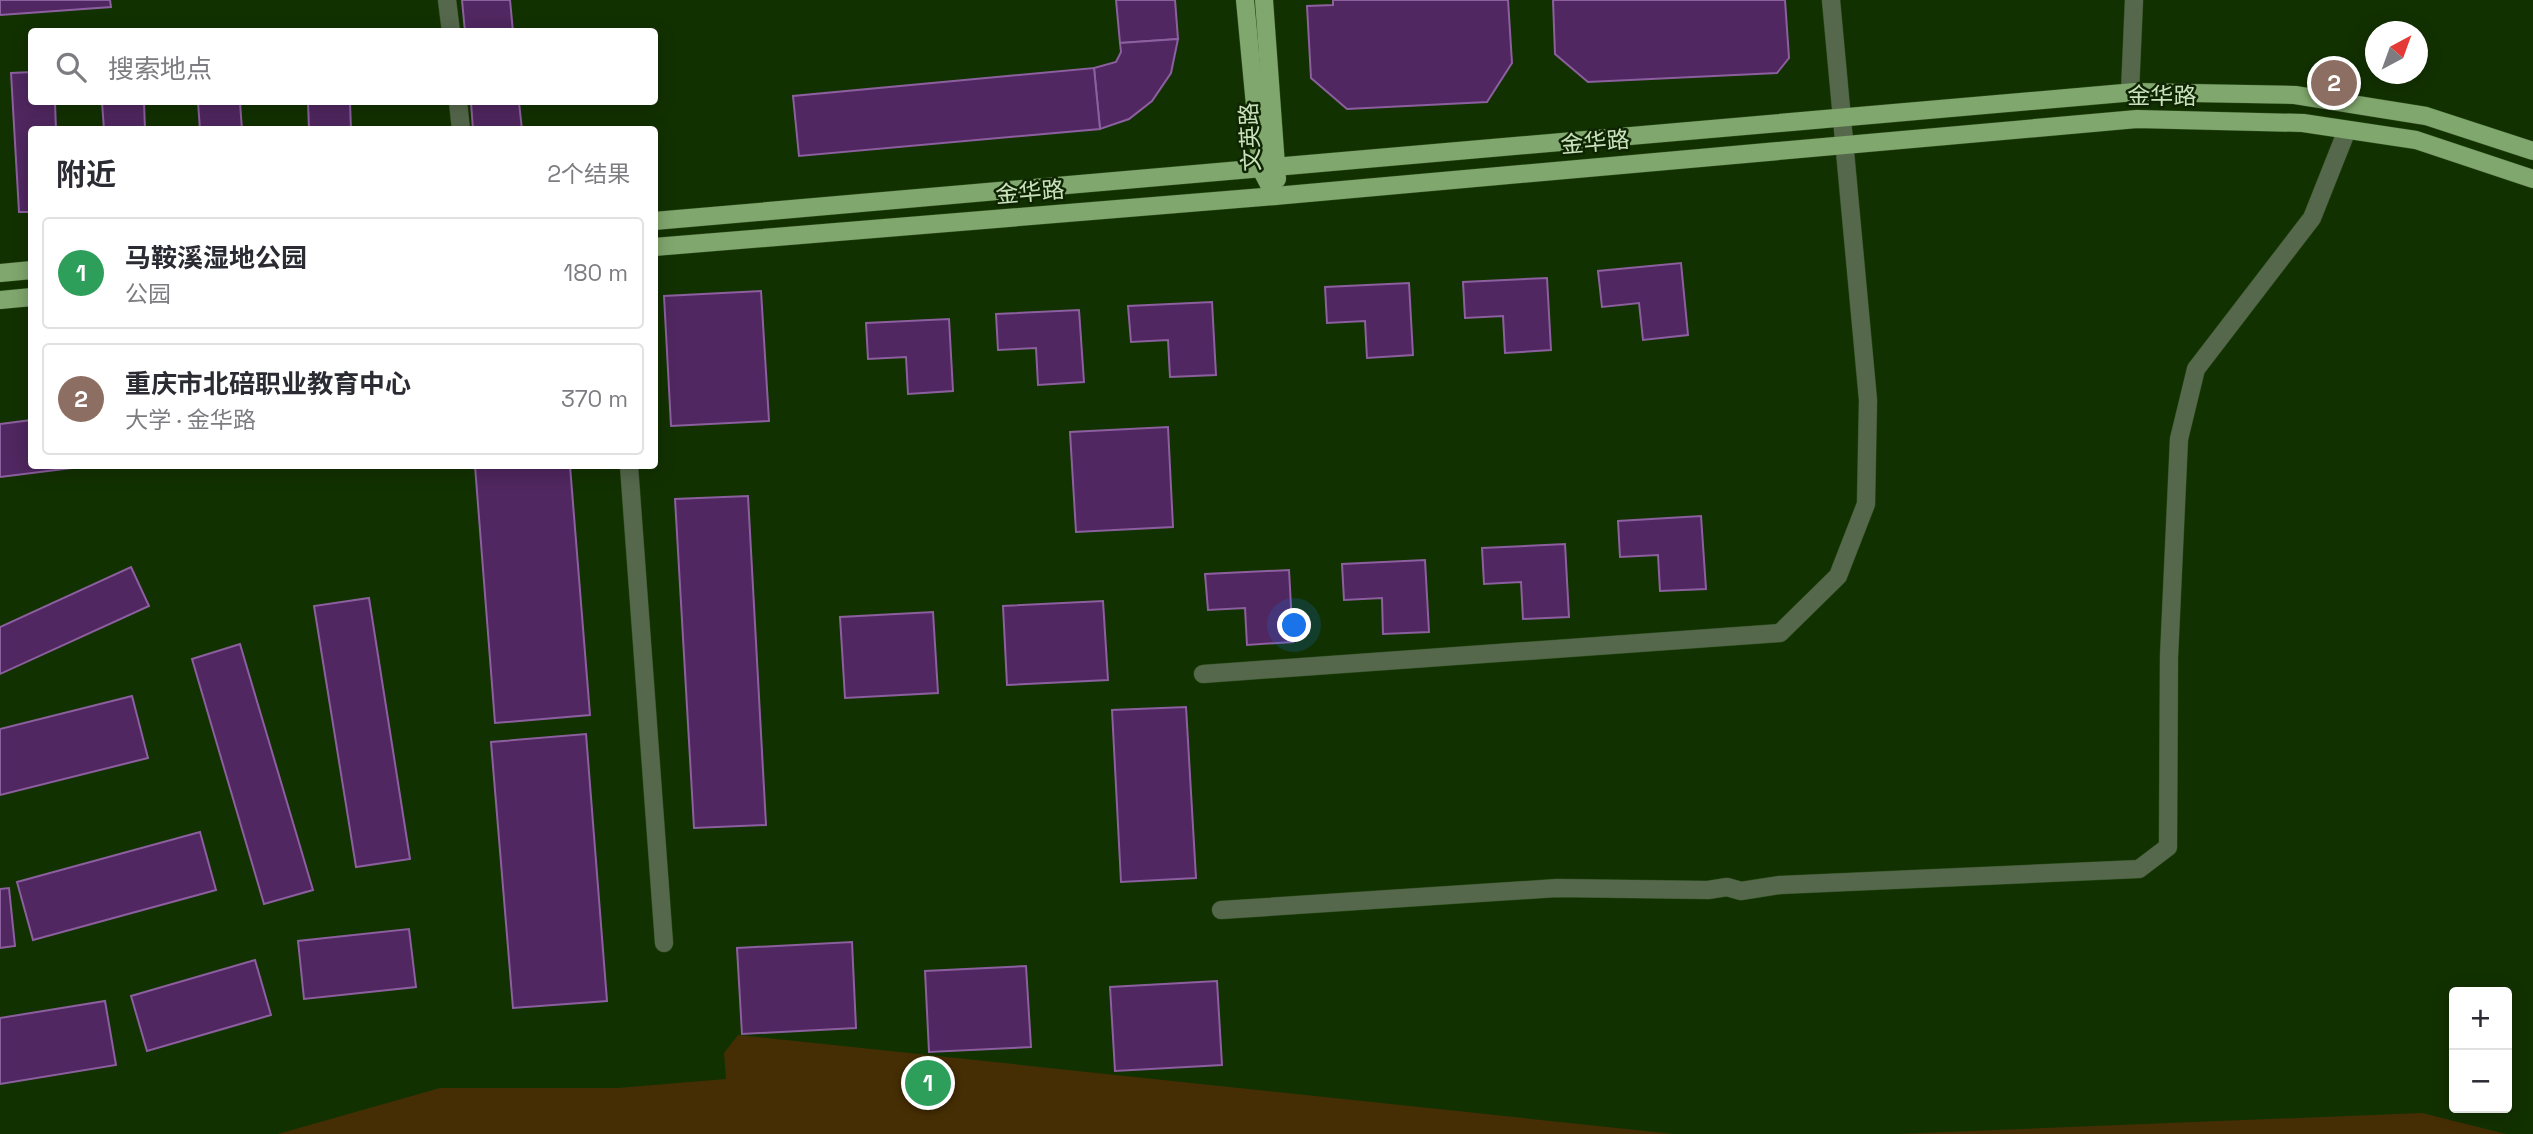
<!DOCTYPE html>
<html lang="zh">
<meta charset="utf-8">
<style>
:root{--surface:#fff;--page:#f7f7f7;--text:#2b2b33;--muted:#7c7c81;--line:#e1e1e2;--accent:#7a5d8b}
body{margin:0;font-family:"Space Grotesk","Noto Sans SC",sans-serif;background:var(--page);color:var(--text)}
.controls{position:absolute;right:21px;bottom:21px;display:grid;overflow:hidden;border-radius:7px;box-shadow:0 4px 18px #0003}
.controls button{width:63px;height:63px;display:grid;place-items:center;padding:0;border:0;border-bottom:2px solid var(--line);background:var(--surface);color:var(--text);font:35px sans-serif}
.compass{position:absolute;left:2365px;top:21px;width:63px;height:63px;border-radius:50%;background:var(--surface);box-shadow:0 4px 18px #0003;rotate:41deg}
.you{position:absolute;left:1295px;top:626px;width:24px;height:24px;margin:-18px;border:5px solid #fff;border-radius:50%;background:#1a73e8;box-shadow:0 0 0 10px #1a73e833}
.badge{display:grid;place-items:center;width:46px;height:46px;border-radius:50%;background:var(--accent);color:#fff;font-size:23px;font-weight:700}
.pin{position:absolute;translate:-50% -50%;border:4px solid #fff;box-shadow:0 2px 7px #0006}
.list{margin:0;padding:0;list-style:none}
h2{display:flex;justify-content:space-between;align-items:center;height:91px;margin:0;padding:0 28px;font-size:30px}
h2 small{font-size:23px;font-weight:400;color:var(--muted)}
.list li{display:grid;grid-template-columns:46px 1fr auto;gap:21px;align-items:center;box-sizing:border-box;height:112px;margin:0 14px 14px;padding:0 14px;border:2px solid var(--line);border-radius:7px}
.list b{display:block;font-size:26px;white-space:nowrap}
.list p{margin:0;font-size:23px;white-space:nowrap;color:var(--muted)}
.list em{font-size:23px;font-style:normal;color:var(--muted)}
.icon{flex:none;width:38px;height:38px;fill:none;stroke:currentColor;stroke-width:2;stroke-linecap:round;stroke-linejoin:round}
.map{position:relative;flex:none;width:2533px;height:1134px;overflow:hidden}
.search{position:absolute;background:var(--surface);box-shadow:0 4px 18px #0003;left:28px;top:28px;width:630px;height:77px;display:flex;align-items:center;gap:18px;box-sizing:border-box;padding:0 24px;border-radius:7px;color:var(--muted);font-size:26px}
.panel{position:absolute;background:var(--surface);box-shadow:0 4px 18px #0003;left:28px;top:126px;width:630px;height:343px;border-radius:7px}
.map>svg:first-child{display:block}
.green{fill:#462e04}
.building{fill:#502760;stroke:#8c5f9f;stroke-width:2}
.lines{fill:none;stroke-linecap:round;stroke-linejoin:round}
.minor-casing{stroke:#2f4d1e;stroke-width:19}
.major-casing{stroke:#2f4d1e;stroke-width:19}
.minor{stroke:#55684c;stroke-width:18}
.major{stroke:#80a76d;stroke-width:18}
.labels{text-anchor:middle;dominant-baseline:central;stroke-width:5;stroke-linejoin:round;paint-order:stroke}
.street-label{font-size:23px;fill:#cae2be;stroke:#0f2502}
</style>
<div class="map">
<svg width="2533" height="1134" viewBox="0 0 2533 1134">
<rect width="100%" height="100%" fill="#123100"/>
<g class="green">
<polygon points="738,1035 1674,1134 278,1134 440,1088 618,1088 726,1079 724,1053"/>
<polygon points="2422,1113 2506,1134 1897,1134"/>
</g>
<g class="building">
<polygon points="0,0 110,0 111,7 0,15"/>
<polygon points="462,0 510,0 513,32 465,32"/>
<polygon points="1116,0 1175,0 1178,39 1120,43"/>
<polygon points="1333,0 1508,0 1512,63 1487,102 1347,109 1311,78 1307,6 1333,5"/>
<polygon points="1553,0 1785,0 1789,58 1777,73 1588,82 1555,54"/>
<polygon points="1178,39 1171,73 1152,101 1129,119 1100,129 1094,68 1116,62 1121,52 1120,43"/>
<polygon points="1094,68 1100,129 799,156 793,96"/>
<polygon points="32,72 32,102 55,102 56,130 32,130 32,212 19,212 11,73"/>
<polygon points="102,102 144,102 145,130 104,130"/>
<polygon points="198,102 240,102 242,130 200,130"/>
<polygon points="308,102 350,102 351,130 309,130"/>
<polygon points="471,102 519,102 522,130 473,130"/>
<polygon points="1681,263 1688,335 1643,340 1639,303 1602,307 1598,271"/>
<polygon points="1547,278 1551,350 1505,353 1503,316 1465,318 1463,282"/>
<polygon points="1409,283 1413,355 1367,358 1365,321 1327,323 1325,287"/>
<polygon points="761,291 769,421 671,426 664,296"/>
<polygon points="1212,302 1216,375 1170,377 1168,340 1131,342 1128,306"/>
<polygon points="1079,310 1084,382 1038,385 1036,348 998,350 996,314"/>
<polygon points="949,319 953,391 908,394 906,357 868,359 866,323"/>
<polygon points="32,420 32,466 88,466 0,477 0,424"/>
<polygon points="1168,427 1173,527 1076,532 1070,432"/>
<polygon points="475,466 570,466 590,715 495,723"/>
<polygon points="748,496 766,825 694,828 675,499"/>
<polygon points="1701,516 1706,589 1660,591 1658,555 1620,557 1618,521"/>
<polygon points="1565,544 1569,617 1523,619 1521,582 1484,584 1482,548"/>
<polygon points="1425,560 1429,632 1383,634 1382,598 1344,600 1342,564"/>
<polygon points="131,567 149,606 0,674 0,627"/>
<polygon points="1289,570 1293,642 1247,645 1245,608 1208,610 1205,574"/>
<polygon points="369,598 410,859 356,867 314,606"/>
<polygon points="1103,601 1108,680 1007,685 1003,606"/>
<polygon points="933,612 938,693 845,698 840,617"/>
<polygon points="240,644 313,890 264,904 192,659"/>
<polygon points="132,696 148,758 0,795 0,729"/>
<polygon points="1186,707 1196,878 1121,882 1112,710"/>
<polygon points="586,734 607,1001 513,1008 491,742"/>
<polygon points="200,832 216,890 33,940 17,882"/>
<polygon points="9,888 15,946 0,948 0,889"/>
<polygon points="409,929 416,987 304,999 298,941"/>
<polygon points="852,942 856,1028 742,1034 737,948"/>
<polygon points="255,960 271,1015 147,1051 131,996"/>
<polygon points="1026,966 1031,1047 929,1052 925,971"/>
<polygon points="1217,981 1222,1065 1115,1071 1110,987"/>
<polygon points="105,1001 116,1065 0,1084 0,1018"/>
</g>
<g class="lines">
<g class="minor-casing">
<g id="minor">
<polyline points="447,0 451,32"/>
<polyline points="2130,92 2134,0"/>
<polyline points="458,102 461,130"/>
<polyline points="629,466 664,943"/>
<polyline points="1203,674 1780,633 1838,576 1866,504 1868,400 1831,0"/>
<polyline points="1221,910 1557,888 1708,890 1727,887 1741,891 1780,885 2139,869 2168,847 2169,657 2179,439 2196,369 2312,218 2347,130"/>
</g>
</g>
<g class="major-casing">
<g id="major">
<polyline points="1245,0 1261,169 1275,196"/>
<polyline points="1264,0 1277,179"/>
<polyline points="654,221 2135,92 2295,95 2426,116 2533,151"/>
<polyline points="654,247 1275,196 2137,119 2303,123 2416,140 2533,179"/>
<polyline points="0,273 32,270"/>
<polyline points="0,300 32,297"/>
</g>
</g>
<use href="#minor" class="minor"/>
<use href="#major" class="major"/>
</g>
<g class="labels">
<g class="street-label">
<text x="2162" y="96">金华路</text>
<text transform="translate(1250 137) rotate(-93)">文英路</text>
<text transform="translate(1595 142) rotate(-5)">金华路</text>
<text transform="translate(1030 192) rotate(-5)">金华路</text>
</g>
</g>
</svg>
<div class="controls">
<button>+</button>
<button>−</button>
</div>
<svg class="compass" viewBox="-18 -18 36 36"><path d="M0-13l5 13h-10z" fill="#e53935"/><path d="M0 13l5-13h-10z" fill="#7c7c81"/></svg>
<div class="you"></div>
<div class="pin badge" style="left:928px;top:1083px;background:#2e9e5b">1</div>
<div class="pin badge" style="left:2334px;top:83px;background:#8d6e63">2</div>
<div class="search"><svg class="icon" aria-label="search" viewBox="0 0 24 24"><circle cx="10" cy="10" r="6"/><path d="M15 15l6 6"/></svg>搜索地点</div>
<section class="panel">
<h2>附近<small>2个结果</small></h2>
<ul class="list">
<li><span class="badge" style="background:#2e9e5b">1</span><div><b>马鞍溪湿地公园</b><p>公园</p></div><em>180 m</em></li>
<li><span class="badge" style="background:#8d6e63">2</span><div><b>重庆市北碚职业教育中心</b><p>大学 · 金华路</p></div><em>370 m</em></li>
</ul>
</section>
</div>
